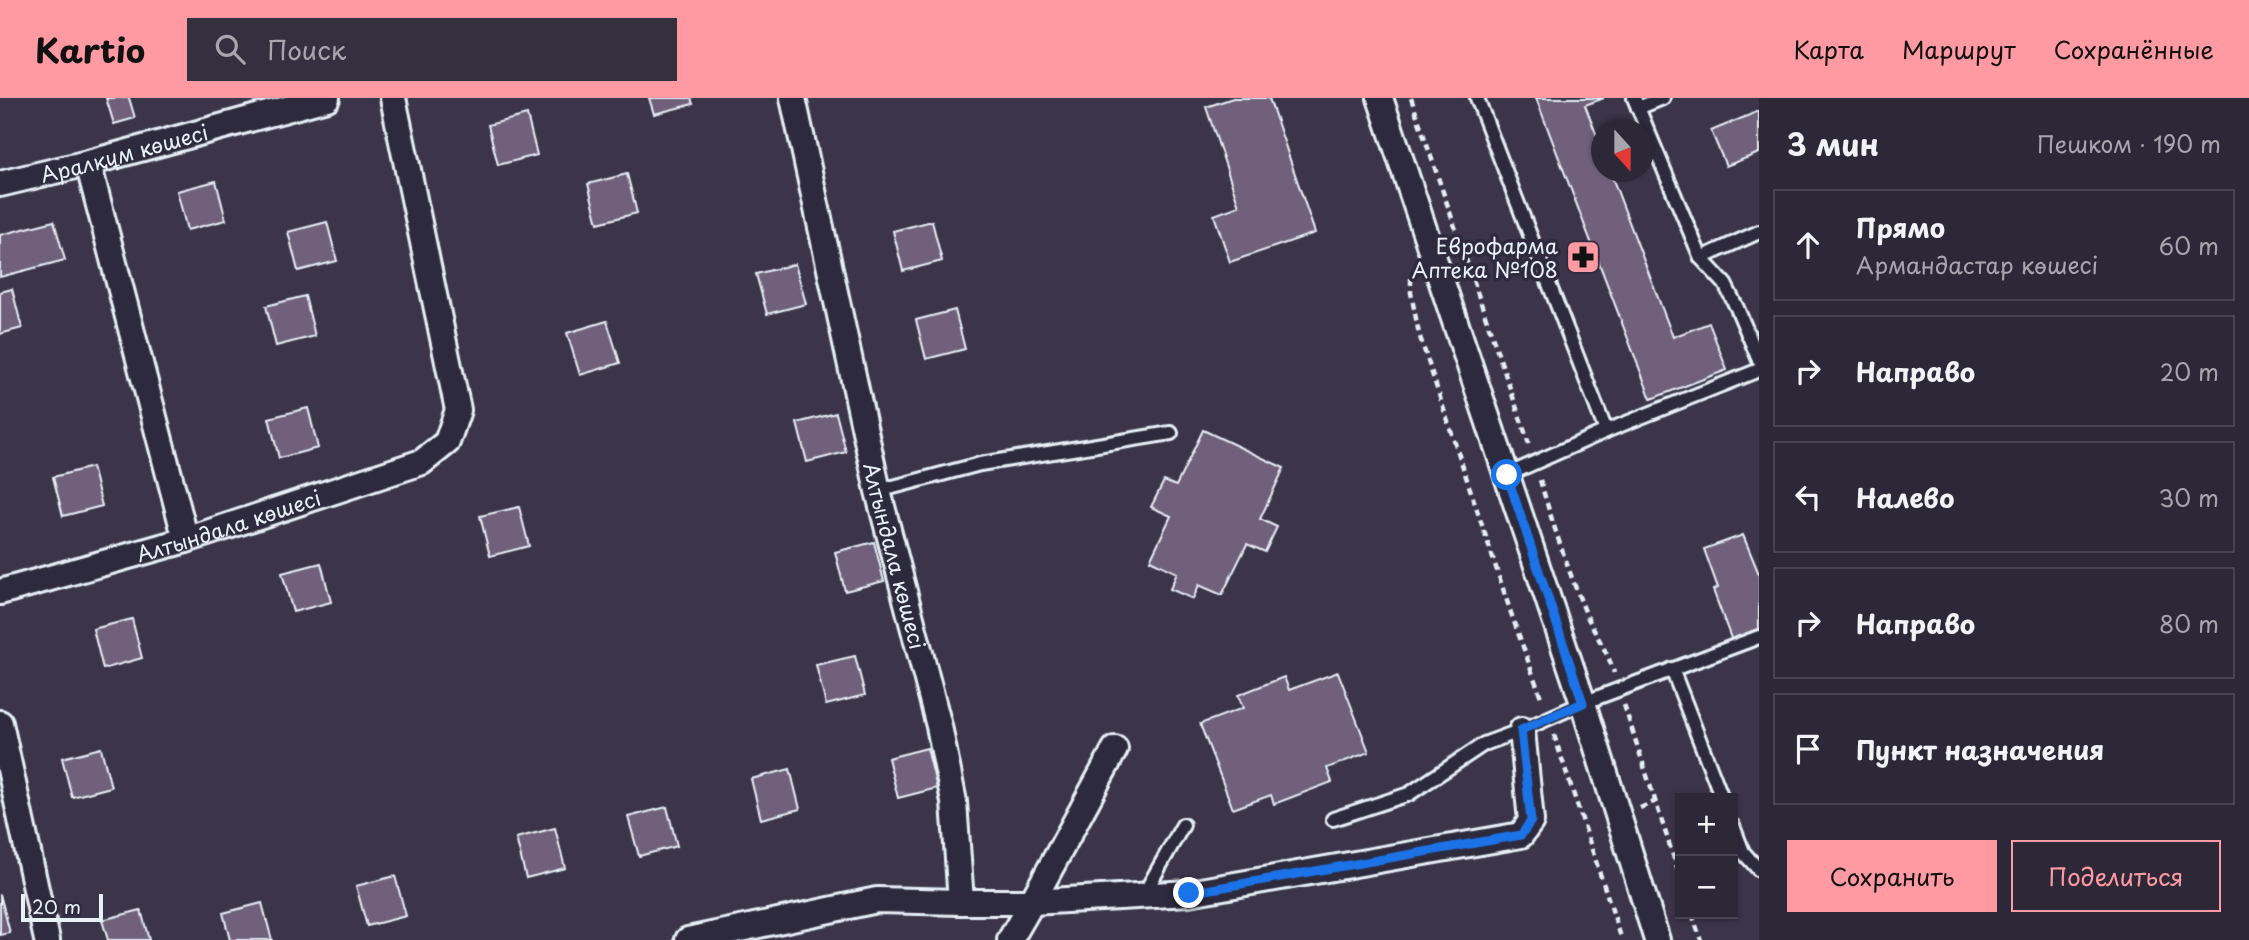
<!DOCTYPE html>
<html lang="ru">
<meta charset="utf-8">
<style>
:root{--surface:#2d2838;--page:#353040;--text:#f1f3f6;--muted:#a7a6ae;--line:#484453;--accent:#ff9aa2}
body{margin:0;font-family:"Playpen Sans",sans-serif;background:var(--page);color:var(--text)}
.controls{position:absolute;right:21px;bottom:21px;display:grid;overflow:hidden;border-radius:0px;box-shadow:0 2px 5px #0004}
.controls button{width:63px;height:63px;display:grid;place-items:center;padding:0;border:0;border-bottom:2px solid var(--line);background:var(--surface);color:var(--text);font:35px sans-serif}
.compass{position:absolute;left:1591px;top:21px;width:63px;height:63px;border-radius:50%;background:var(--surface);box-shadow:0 2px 5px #0004;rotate:159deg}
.scale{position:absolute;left:21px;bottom:18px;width:82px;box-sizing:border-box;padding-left:7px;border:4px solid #e8f1f8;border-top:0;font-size:19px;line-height:24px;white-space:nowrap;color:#e8f1f8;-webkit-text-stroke:5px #2f2a3d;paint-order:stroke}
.stop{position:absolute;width:21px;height:21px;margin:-16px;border:5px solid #1a73e8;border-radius:50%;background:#fff}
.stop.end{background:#1a73e8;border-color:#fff;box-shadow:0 2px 7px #0008}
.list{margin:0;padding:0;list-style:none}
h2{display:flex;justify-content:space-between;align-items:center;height:91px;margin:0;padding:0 28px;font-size:30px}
h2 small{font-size:23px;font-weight:400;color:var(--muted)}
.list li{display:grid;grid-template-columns:46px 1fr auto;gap:21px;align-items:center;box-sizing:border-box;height:112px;margin:0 14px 14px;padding:0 14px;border:2px solid var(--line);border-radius:0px}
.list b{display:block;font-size:26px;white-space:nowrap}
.list p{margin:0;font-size:23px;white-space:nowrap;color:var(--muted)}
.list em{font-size:23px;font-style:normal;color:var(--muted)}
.actions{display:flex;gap:14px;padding:21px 28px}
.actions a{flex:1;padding:16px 0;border:2px solid var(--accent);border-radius:0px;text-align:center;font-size:24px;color:var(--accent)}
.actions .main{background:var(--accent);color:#111}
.icon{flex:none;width:38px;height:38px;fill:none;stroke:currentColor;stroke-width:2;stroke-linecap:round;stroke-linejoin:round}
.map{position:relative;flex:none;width:1759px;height:842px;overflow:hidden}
header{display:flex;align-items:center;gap:42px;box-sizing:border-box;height:98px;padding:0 35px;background:var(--accent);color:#111}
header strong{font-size:33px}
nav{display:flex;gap:38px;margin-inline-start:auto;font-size:24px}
.search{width:490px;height:63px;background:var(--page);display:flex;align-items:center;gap:18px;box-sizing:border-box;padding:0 24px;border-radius:0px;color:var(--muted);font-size:26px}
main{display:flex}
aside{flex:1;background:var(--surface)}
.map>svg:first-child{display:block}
.building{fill:#70617c;stroke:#e8f1f8;stroke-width:2}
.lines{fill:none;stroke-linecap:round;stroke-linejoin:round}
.service-casing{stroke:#e8f1f8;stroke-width:18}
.minor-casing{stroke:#e8f1f8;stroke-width:30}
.path{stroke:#e8f1f8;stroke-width:4.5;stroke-dasharray:7 5;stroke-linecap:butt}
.service{stroke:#2f2a3d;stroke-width:12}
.minor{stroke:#2f2a3d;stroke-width:24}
.route{stroke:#1a73e8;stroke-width:9}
.labels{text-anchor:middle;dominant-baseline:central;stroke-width:7;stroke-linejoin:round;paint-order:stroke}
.street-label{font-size:21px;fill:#e8f1f8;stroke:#2f2a3d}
.poi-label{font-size:21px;fill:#e8f1f8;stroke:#2f2a3d;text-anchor:end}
</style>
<header>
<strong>Kartio</strong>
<div class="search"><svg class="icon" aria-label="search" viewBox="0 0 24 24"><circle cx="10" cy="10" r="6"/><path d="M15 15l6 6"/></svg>Поиск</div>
<nav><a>Карта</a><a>Маршрут</a><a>Сохранённые</a></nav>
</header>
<main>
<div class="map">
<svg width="1759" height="842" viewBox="0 0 1759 842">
<rect width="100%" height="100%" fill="#3c354a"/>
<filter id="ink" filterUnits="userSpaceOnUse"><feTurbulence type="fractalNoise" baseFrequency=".0143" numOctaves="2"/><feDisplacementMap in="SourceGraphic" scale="14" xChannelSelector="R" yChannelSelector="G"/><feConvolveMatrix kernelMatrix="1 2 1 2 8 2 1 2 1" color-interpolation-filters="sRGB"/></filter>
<g filter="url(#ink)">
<g class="building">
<polygon points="106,0 129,0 135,20 114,26"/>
<polygon points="649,0 691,0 693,6 654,16"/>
<polygon points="1233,0 1269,0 1315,135 1230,164 1214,117 1239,108 1206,9"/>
<polygon points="1536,0 1604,0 1585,7 1602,51 1602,74 1610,74 1673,239 1709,225 1727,272 1651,301"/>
<polygon points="1759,13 1759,55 1726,68 1711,33"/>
<polygon points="527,17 537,57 498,67 488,27"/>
<polygon points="627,76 637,115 598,125 588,86"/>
<polygon points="216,83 226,122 187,132 177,93"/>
<polygon points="54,123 65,162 0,179 0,137"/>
<polygon points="932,123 942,163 903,173 893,133"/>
<polygon points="327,124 337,163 298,173 288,134"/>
<polygon points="795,166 806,206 767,216 756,176"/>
<polygon points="12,191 22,230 0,236 0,194"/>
<polygon points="305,198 315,238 276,248 266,208"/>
<polygon points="955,212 965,251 926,261 916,222"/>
<polygon points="607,223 620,265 580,277 567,235"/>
<polygon points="308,310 318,350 279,360 269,320"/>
<polygon points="836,315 846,354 807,364 797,325"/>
<polygon points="1203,332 1284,370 1260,421 1277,429 1265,454 1247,446 1222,497 1199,487 1193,501 1170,491 1177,475 1150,462 1171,418 1151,409 1164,383 1176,388"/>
<polygon points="92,369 102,408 63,418 53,379"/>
<polygon points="519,409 529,448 490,458 480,418"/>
<polygon points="1743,437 1759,476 1759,533 1732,543 1713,492 1718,490 1704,451"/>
<polygon points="874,444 884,483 845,493 835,454"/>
<polygon points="321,465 331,504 293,514 282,475"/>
<polygon points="132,521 142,560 103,571 93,531"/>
<polygon points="855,558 865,597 826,607 816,567"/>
<polygon points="1338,574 1369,654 1327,670 1332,684 1274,706 1271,697 1233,711 1200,626 1243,610 1238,597 1284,579 1289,592"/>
<polygon points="101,650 111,689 72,699 62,660"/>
<polygon points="927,650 937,690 898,700 888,660"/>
<polygon points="790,671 800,711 761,721 751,681"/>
<polygon points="667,709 677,748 639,758 628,719"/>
<polygon points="555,730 565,770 526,780 516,740"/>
<polygon points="395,778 406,818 367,828 356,788"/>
<polygon points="0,796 10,835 0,837"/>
<polygon points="262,805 272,842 230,842 223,815"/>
<polygon points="141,812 149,842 108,842 102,822"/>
</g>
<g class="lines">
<g class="service-casing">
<g id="service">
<polyline points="1477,0 1606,333 1759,272"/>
<polyline points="1634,0 1701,160 1759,134"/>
<polyline points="1638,10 1663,0"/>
<polyline points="1701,160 1725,186 1737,210 1759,262"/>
<polyline points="1507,377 1606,333"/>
<polyline points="878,393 980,366 1171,335"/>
<polyline points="1672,571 1722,700"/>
<polyline points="1333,721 1409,696 1484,646 1522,632 1583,605 1759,539"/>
<polyline points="1733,728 1743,754 1759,772"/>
<polyline points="1143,798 1183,727"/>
</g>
</g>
<g class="minor-casing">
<g id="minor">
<path id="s1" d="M793,0L878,393L939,628L954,704L961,804H1032L1010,842"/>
<polyline points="1380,0 1583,605 1657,842"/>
<polyline points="88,65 186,442"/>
<path id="s2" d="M0,86L88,65L327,0"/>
<path id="s3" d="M0,494L186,442L422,364L447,344L458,312L393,0"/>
<polyline points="0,625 47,842"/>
<polyline points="1032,804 1189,795 1521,737 1531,723 1522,632"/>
<polyline points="1032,804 1115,651"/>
<polyline points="688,842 877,802 961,804"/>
</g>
</g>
<g class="path">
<polyline points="1411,0 1529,346"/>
<polyline points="1411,180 1411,195 1419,236 1511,515 1542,602"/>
<path d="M1540,382C1553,427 1568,472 1586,516C1595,536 1608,554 1614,575"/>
<polyline points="1624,607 1680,779"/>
<polyline points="1554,637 1622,842"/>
<polyline points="1640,710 1656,703"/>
<polyline points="1692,816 1701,842"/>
</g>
<use href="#service" class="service"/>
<use href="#minor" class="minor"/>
</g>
</g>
<g class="lines" filter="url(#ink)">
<polyline class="route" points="1189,795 1521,737 1531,723 1521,632 1583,605 1507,377"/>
</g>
<defs>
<g id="pharmacy-square" transform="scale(1.75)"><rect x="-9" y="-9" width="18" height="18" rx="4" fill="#ff9aa2" stroke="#2f2a3d"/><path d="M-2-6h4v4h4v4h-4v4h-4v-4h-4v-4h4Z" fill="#111"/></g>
</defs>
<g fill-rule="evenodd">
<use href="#pharmacy-square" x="1583" y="159"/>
</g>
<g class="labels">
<g class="street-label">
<text stroke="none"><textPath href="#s2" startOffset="128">Аралқұм көшесі</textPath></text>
<text stroke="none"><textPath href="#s3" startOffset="238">Алтындала көшесі</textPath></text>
<text stroke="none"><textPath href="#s1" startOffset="469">Алтындала көшесі</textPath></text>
</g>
<g class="poi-label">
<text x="1558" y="147">Еврофарма<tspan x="1558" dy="24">Аптека №108</tspan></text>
</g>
</g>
</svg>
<div class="controls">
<button>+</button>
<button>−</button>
</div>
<svg class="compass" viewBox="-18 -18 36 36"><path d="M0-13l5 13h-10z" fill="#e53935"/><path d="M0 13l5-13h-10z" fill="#a7a6ae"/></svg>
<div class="scale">20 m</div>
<div class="stop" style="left:1507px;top:377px"></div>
<div class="stop end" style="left:1189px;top:795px"></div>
</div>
<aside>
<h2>3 мин<small>Пешком · 190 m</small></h2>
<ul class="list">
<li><svg class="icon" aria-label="ahead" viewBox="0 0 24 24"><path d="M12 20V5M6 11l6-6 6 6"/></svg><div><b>Прямо</b><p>Армандастар көшесі</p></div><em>60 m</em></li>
<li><svg class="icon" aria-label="right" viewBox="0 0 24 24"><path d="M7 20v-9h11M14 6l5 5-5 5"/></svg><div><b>Направо</b></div><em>20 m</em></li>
<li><svg class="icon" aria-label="left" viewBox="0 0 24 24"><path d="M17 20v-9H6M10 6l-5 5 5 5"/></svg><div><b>Налево</b></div><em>30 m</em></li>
<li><svg class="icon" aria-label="right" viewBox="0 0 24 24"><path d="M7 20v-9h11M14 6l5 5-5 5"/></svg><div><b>Направо</b></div><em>80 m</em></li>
<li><svg class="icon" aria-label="arrive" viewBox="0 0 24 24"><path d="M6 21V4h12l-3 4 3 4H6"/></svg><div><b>Пункт назначения</b></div></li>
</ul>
<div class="actions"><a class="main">Сохранить</a><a>Поделиться</a></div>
</aside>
</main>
